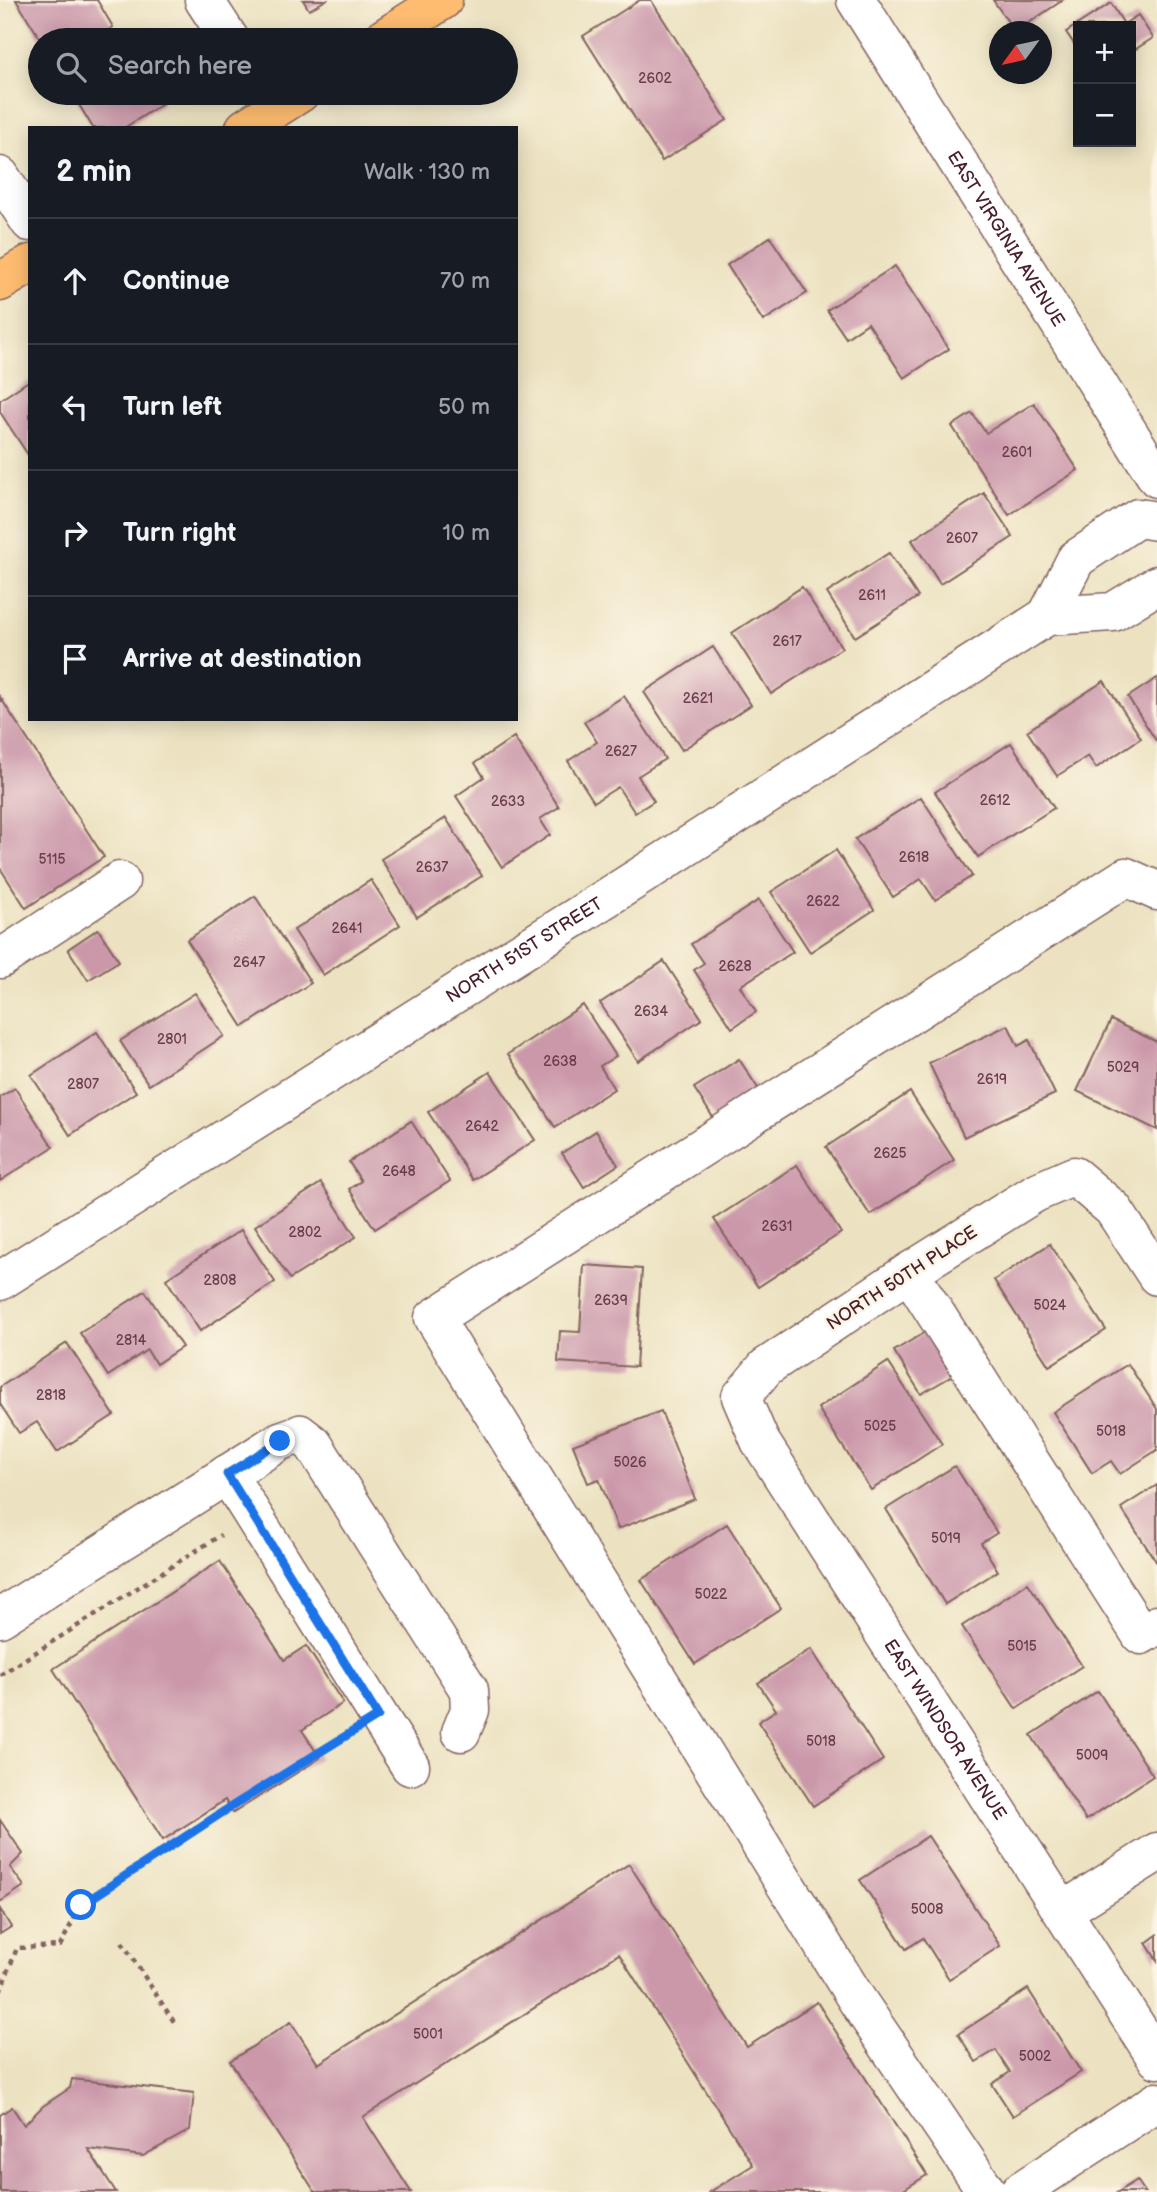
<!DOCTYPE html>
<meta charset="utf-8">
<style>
:root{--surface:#171b24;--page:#20242c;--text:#f1f3f6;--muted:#9ea1a6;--line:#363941}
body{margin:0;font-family:"Balsamiq Sans",sans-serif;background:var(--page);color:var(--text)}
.controls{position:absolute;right:21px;top:21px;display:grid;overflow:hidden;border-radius:0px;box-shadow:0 4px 18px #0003}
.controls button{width:63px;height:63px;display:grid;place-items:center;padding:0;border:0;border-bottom:2px solid var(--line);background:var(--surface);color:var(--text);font:35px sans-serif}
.compass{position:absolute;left:989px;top:21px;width:63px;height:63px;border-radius:50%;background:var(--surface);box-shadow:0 4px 18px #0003;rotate:237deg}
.stop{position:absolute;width:21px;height:21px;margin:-16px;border:5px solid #1a73e8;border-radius:50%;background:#fff}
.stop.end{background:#1a73e8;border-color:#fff;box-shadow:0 2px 7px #0008}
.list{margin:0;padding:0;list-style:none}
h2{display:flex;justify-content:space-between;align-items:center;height:91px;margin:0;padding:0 28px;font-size:30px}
h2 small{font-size:23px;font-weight:400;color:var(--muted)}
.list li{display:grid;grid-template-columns:46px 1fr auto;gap:21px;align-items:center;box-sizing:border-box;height:126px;padding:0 28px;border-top:2px solid var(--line)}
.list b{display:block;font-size:26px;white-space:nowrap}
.list em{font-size:23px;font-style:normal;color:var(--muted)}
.icon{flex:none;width:38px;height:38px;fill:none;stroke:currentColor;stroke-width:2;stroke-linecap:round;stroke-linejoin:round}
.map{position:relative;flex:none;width:1157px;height:2192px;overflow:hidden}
.search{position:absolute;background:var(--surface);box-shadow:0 4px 18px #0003;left:28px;top:28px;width:490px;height:77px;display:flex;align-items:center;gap:18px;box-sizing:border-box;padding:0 24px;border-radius:38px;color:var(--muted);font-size:26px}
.panel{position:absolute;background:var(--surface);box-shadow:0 4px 18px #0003;left:28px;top:126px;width:490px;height:595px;border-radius:0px}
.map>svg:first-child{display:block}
.building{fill:#cb98aa}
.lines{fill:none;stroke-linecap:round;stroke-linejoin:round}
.minor-casing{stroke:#836360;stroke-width:41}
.major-casing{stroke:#836360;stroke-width:41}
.path{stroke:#836360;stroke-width:4.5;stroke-dasharray:5 5;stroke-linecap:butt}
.minor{stroke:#fff;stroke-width:38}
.major{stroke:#fdbc70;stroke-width:38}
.route{stroke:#1a73e8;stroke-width:9}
.labels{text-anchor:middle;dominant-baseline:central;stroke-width:5;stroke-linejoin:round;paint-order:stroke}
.number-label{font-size:14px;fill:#6a3d4b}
.street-label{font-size:18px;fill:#4a1f2b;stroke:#fcf5e5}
</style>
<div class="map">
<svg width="1157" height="2192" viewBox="0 0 1157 2192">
<rect width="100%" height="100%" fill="#fcf5e5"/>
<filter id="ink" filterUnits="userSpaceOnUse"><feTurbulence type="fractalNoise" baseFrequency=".0143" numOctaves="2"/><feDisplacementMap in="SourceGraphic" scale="14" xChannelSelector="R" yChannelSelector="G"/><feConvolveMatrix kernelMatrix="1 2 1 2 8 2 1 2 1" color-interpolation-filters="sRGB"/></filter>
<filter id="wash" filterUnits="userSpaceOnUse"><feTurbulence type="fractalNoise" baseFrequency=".00686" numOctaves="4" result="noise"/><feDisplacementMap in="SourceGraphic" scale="28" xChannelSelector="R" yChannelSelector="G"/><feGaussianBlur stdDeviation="1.57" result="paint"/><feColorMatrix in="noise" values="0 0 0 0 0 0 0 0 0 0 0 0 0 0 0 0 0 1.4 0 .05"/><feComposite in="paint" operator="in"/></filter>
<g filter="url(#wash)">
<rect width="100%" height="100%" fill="#ece2c1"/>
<g id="blocks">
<g class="building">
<polygon points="16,0 97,0 113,27 92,40 41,40"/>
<polygon points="303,0 326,0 309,10"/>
<polygon points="640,0 651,0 727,120 662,161 583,36"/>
<polygon points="993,0 1063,0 1015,32"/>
<polygon points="1111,3 1124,24 1138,15 1153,38 1131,52 1131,26 1078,26 1078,50 1066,32"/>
<polygon points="72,93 155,93 162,104 124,128 93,128"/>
<polygon points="770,237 807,293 763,321 727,265"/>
<polygon points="895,266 949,349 904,378 868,323 846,338 827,310"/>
<polygon points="30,380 30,458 0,412 0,400"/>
<polygon points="1034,403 1078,470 1009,515 952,426 972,413 986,433"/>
<polygon points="984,493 1013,537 940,584 912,540"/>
<polygon points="889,553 918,597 855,637 827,593"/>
<polygon points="802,587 842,648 771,694 732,633"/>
<polygon points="713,647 751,705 682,750 644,692"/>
<polygon points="1157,678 1157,742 1128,697"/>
<polygon points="1104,681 1141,738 1096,768 1088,756 1057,776 1027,731"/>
<polygon points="624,696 665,759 638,776 654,801 635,813 618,787 594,802 568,761 597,742 584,722"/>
<polygon points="0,697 104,857 26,908 0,868"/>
<polygon points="514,737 559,807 540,819 550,835 502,867 456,796 484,777 475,763"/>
<polygon points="1011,743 1054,808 978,857 935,792"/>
<polygon points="921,797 972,876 935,900 921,879 893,897 855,839"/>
<polygon points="446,818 482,876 417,917 381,859"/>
<polygon points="836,850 874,910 810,952 771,892"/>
<polygon points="371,880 400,925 323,975 294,930"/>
<polygon points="255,896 311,983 243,1027 187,940"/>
<polygon points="759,900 793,952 740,986 756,1012 732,1028 694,970 704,963 691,944"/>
<polygon points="98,929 119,961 88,980 68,949"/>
<polygon points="664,961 702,1019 638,1061 600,1003"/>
<polygon points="195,993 224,1036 149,1085 120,1041"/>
<polygon points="583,1005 616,1056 600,1066 614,1089 555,1127 508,1054"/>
<polygon points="1111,1020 1157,1042 1157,1130 1077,1091"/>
<polygon points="1008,1025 1018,1046 1029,1040 1055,1094 964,1137 929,1063"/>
<polygon points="97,1032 136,1092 70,1135 31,1075"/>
<polygon points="739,1059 761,1093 716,1122 694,1088"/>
<polygon points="490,1072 535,1140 473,1180 428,1112"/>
<polygon points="15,1088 53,1147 0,1181 0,1097"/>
<polygon points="910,1092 954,1160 870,1215 826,1147"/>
<polygon points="411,1121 450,1181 375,1229 349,1189 361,1181 349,1162"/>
<polygon points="596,1131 618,1165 584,1187 562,1153"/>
<polygon points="797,1165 841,1233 758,1287 714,1219"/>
<polygon points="321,1183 356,1237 290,1279 255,1226"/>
<polygon points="241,1230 275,1282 200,1331 166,1279"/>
<polygon points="1050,1244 1106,1330 1049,1366 994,1280"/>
<polygon points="584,1265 642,1269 636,1367 558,1362 560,1331 580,1332"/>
<polygon points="145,1291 182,1347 156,1364 147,1350 108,1376 80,1333"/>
<polygon points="925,1332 952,1376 921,1394 894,1351"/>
<polygon points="67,1343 114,1415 57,1452 37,1422 19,1433 0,1404 0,1387"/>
<polygon points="888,1362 942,1444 871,1490 818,1408"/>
<polygon points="1128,1364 1157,1409 1157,1450 1120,1474 1111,1461 1092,1473 1053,1412"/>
<polygon points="661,1411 695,1499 618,1529 599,1479 588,1483 573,1445"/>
<polygon points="955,1466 997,1533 981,1543 998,1571 945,1604 886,1509"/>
<polygon points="1157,1485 1157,1563 1121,1508"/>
<polygon points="727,1524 781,1608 695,1664 641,1580"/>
<polygon points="220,1561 284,1660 306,1646 343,1703 302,1730 320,1758 233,1813 225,1800 163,1840 53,1669"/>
<polygon points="1028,1583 1082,1666 1016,1709 962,1626"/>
<polygon points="811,1649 883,1760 813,1806 758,1722 776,1710 758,1683"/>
<polygon points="1098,1691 1153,1776 1086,1820 1031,1735"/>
<polygon points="0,1820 23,1854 10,1867 24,1886 0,1902"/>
<polygon points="928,1836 1000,1946 949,1979 923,1938 906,1949 860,1880"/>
<polygon points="629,1864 747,2047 817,2002 927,2175 900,2192 710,2192 753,2165 619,1954 363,2117 411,2192 315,2192 230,2061 291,2022 318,2064"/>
<polygon points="0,1909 11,1927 0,1934"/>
<polygon points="1157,1935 1157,1960 1146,1943"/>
<polygon points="1028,1989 1081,2072 1013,2116 992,2084 1010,2072 996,2050 976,2062 958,2034"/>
<polygon points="72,2079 194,2093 190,2130 143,2156 88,2149 116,2192 0,2192 0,2115 12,2107 24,2125 43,2106 70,2088"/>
<polygon points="1137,2180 1145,2192 1118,2192"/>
</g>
</g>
</g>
<g filter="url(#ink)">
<use href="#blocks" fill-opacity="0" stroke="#836360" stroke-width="2"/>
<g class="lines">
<g class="minor-casing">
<g id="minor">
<polyline points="204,0 230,40"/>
<path id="s1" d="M856,0L1157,478"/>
<polyline points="0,176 30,222"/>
<polyline points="1047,616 1076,559 1138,518 1157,521"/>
<polyline points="0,959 120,881"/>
<polyline points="909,1272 1141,1635 1157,1625"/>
<path id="s2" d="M1157,1276L1113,1209L1074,1176L1035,1193L909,1272L766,1367L741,1397L760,1441L1157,2059"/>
<path id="s3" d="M0,1281L630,883L1047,616L1113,612L1157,585"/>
<polyline points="227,1474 410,1766"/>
<polyline points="0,1618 280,1441 300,1434 313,1444 469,1690 470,1710 461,1732"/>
<polyline points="1063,1911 1157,1852"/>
<polyline points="987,2192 857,2000 434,1318 1126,877 1157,891"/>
<polyline points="1019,2192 1157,2102"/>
</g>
</g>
<g class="major-casing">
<g id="major">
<polyline points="381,40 443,0"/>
<polyline points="245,128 300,93"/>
<polyline points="0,282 30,264"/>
</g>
</g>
<g class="path">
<polyline points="0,1675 221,1535"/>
<polyline points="122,1942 176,2025"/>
<polyline points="0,1992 17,1948 60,1946 81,1905 226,1810 348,1735"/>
</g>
<use href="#minor" class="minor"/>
<use href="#major" class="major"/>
</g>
</g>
<g class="lines" filter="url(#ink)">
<polyline class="route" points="81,1905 226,1810 378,1716 227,1474 280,1441"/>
</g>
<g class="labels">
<g class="number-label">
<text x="655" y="78">2602</text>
<text x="1017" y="452">2601</text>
<text x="962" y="538">2607</text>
<text x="872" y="595">2611</text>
<text x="787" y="641">2617</text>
<text x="698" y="698">2621</text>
<text x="621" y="751">2627</text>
<text x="995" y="800">2612</text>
<text x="508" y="801">2633</text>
<text x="914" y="857">2618</text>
<text x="52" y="859">5115</text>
<text x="432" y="867">2637</text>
<text x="823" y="901">2622</text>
<text x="347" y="928">2641</text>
<text x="249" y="962">2647</text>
<text x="735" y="966">2628</text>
<text x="651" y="1011">2634</text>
<text x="172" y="1039">2801</text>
<text x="560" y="1061">2638</text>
<text x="1123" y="1067">5029</text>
<text x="992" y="1079">2619</text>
<text x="83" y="1084">2807</text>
<text x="482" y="1126">2642</text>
<text x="890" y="1153">2625</text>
<text x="399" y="1171">2648</text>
<text x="777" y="1226">2631</text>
<text x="305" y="1232">2802</text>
<text x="220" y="1280">2808</text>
<text x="611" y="1300">2639</text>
<text x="1050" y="1305">5024</text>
<text x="131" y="1340">2814</text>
<text x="51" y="1395">2818</text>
<text x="880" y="1426">5025</text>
<text x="1111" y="1431">5018</text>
<text x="630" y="1462">5026</text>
<text x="946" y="1538">5019</text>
<text x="711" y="1594">5022</text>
<text x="1022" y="1646">5015</text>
<text x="821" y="1741">5018</text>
<text x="1092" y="1755">5009</text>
<text x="927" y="1909">5008</text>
<text x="428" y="2034">5001</text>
<text x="1035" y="2056">5002</text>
</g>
<g class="street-label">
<text stroke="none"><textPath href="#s1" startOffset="282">EAST VIRGINIA AVENUE</textPath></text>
<text stroke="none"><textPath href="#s3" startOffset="620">NORTH 51ST STREET</textPath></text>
<text transform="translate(902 1278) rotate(-33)">NORTH 50TH PLACE</text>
<text stroke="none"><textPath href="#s2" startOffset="924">EAST WINDSOR AVENUE</textPath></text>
</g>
</g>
</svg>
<div class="controls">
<button>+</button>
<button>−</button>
</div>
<svg class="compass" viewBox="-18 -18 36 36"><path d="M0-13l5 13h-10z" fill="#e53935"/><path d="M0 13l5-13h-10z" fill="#9ea1a6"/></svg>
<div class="stop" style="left:81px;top:1905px"></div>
<div class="stop end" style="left:280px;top:1441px"></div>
<div class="search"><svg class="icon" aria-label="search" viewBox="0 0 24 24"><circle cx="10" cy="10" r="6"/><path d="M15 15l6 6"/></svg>Search here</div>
<section class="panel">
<h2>2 min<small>Walk · 130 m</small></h2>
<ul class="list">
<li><svg class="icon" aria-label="ahead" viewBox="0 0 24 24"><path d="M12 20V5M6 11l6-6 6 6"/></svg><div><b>Continue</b></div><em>70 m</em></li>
<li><svg class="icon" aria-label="left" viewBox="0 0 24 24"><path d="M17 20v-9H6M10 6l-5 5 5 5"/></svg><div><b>Turn left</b></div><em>50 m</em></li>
<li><svg class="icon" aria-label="right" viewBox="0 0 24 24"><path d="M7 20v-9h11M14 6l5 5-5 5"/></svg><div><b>Turn right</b></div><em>10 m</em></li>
<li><svg class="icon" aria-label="arrive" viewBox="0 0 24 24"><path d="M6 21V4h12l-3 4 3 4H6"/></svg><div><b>Arrive at destination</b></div></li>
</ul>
</section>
</div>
